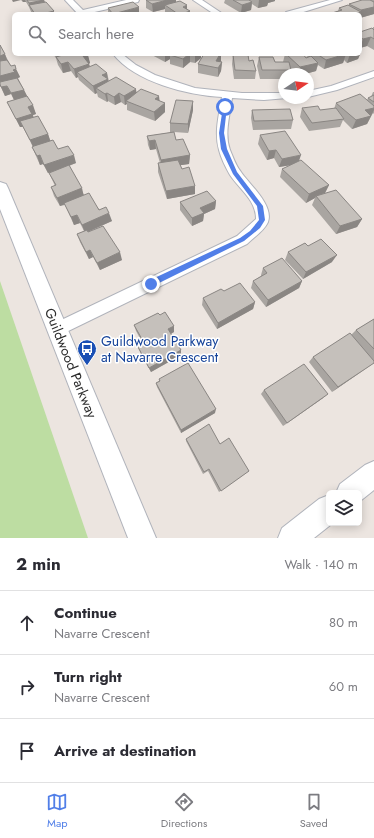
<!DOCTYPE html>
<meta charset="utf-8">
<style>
:root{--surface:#fff;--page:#f2f2f3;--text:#2b2b33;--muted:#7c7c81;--line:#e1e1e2;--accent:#517fe8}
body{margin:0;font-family:Jost,sans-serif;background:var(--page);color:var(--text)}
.controls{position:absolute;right:12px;bottom:12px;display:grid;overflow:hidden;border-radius:6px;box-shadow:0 2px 10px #0003}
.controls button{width:36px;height:36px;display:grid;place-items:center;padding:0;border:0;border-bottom:1px solid var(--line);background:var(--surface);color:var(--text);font:20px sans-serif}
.compass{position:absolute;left:278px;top:68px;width:36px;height:36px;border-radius:50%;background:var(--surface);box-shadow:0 2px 10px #0003;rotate:77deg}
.stop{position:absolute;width:12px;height:12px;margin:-9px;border:3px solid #517fe8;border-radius:50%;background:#fff}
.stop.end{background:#517fe8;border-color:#fff;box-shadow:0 1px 4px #0008}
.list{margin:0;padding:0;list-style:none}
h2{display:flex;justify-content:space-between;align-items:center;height:52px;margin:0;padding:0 16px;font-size:17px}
h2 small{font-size:13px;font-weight:400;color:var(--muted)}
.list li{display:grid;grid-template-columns:26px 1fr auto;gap:12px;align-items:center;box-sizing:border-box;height:64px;padding:0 16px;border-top:1px solid var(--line)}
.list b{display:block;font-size:15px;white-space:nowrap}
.list p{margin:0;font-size:13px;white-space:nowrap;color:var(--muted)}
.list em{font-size:13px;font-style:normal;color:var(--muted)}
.icon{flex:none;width:22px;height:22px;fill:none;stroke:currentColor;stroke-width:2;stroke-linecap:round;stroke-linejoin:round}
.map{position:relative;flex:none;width:374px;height:538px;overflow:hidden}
.search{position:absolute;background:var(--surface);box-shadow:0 2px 10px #0003;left:12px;right:12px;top:12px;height:44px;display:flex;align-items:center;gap:10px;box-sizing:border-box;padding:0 14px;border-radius:6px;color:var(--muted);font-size:15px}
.sheet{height:244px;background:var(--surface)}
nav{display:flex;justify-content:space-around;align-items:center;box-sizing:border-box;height:56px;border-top:1px solid var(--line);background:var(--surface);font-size:11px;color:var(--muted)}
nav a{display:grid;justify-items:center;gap:2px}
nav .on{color:var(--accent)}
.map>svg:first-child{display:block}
.green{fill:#bddda2}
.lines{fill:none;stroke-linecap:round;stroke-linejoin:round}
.street-casing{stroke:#b0b3bb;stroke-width:2}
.secondary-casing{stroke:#b0b3bb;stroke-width:2}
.street{fill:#fff;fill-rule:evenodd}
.secondary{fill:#fff;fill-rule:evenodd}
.wall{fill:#a9a5a1}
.shaded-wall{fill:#8a8683}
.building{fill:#c5c0bb;stroke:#8a8683}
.route{fill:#517fe8}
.labels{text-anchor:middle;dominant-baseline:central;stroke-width:3;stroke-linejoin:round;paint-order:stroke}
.transit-label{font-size:14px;fill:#164399;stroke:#fff;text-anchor:start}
.street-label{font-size:14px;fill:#2c2c2c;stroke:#fff}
</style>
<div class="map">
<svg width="374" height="538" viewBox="0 0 374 538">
<rect width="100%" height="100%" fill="#ece5e0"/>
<polygon class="green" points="0,281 88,538 0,538"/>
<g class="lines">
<g class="street-casing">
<g id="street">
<polygon points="65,0 73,0 83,10 126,0 139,0 138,2 86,14 78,14"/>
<polygon points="193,0 202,0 223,14 214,14"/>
<polygon points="330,0 342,0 297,14 285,14 286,12"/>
<path d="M113,54H122L136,65L155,75L195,88L242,93H284V98H287L264,100L232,98C230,115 224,134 230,150C233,157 236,166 241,172C249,184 274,205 268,222C264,231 254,237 247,244L58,336L53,334L50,329L53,324L237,236L256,219C256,200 240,190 230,175C226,168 221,158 219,150C214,133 219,114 222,97C187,95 135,82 113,54Z"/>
<polygon points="374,71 374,77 337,90 308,97 308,91 331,86"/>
</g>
</g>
<g class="secondary-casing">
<g id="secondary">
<polygon points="0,182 6,184 8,188 156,538 128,538 0,209"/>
<polygon points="374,461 374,490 359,502 359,493 336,493 340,484 365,465"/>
<polygon points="329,495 329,523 333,523 314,538 278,538 282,528 319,499"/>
</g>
</g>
<use href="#street" class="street"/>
<use href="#secondary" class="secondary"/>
</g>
<g class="wall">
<polygon points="21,0 44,0 45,2 54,14 32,14 29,7 26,2 23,2"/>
<polygon points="146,0 176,0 176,2 187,9 192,14 166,14 165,13 165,9 153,12 146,8"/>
<polygon points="225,0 275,0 275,1 268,3 267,6 258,8 252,4 251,10 241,13 224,3"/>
<polygon points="362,0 374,0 374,14 360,18 360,14 327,14 332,14 332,13 338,11 339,8 349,5 349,4"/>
<polygon points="108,8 139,14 108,14"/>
<polygon points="373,27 374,27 374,50 367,46 360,48 360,32 373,29"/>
<polygon points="0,45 11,66 16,69 20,77 18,78 36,114 33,115 33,117 48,134 50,140 58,149 76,163 69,166 84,195 112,221 88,232 122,260 100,270 93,257 89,259 80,242 77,234 84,231 80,223 74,225 65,205 60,206 54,196 51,187 55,186 49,173 48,173 43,164 40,165 32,147 33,147 23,127 20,127 7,102 14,100 11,94 5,96 0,85"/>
<polygon points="53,54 87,54 90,63 89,64 90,66 107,73 109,81 165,103 165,112 155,121 127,110 127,104 125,105 121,102 115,105 108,101 107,102 98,97 97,93 95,94 79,80 78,77 76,78 71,71 63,73 58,65 56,58"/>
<polygon points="150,54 201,54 201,58 195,63 190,62 183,68 170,64 170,59 165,62"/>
<polygon points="285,54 303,54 306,58 308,57 306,56 306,54 360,54 358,59 347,63 344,60 343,63 324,69 318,65 316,71 305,74 296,74 291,69 291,70 290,74 284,74 284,79 260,79 257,66 259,57 275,62 284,62 283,62"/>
<polygon points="233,55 249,61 256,71 255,79 234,79 232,64"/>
<polygon points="221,61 220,62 222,62 221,71 218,77 198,73 198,64"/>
<polygon points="373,92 374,92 374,114 373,113 367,124 352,129 343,120 340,127 309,131 300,117 302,108 320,110 334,109 336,103 367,100 368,98 371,97"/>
<polygon points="193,101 193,110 188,133 174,132 176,140 190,155 189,164 180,165 182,169 195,186 195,194 167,199 158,172 158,163 160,163 156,149 150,150 148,145 147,136 173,132 170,132 170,123"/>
<polygon points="252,110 293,120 291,129 253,130 251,118"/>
<polygon points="260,135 299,161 329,185 325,193 362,219 357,227 336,234 312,205 315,198 306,203 280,177 282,169 291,165 279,167 274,158 267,160 258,144"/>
<polygon points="216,201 215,209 204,214 203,221 192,226 180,210 180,202"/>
<polygon points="308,246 332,262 303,279 285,260 288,252"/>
<polygon points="263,268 302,281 299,288 266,307 251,288 253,281 261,276 261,275"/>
<polygon points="224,291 255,302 253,309 217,329 202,305 203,298"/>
<polygon points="160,315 174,326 174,332 171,333 181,350 181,355 151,372 139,350 137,345 142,342 136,331 134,325"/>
<polygon points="374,319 374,363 332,392 309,362 313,357 351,335 356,330"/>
<polygon points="159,379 215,413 181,433 157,387 156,383 159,381"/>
<polygon points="264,390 323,398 283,426 261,394"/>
<polygon points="186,439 220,444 249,471 219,492 208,471 203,474 186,441"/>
</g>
<g class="shaded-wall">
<polygon points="12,0 21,0 13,2"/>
<polygon points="22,0 25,0 26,2 23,2"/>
<polygon points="44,0 47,8 31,9 29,3"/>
<polygon points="167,0 176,0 176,6 165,5 165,9 153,12 152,4"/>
<polygon points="259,0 275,0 275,1 268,3 267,6 258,8"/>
<polygon points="252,2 251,10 241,13 242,5"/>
<polygon points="187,5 187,12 190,11 190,14 182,14 183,7"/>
<polygon points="139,7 139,14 113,14"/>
<polygon points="374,7 374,14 360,18 360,14 354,14 360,12 361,10"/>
<polygon points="54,11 54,14 42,14"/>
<polygon points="371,37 367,46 360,48 363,39"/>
<polygon points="362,50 358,59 347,63 350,54 360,54 360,51"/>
<polygon points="5,54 8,63 0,65 0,56"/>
<polygon points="60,54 84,54 88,55 90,63 85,65 83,57 60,63 57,55"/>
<polygon points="165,54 174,54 170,55 170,59 165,62"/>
<polygon points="189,54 190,54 190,62 183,68 183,59"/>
<polygon points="196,54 201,54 201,58 195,63 195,55"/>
<polygon points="220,54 221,54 221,61 217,68 216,61"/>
<polygon points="346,54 343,63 324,69 326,60"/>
<polygon points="68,62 71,71 63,73 61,64"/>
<polygon points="222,62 221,71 218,77 218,68"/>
<polygon points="318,63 316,71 305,74 298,74 300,67"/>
<polygon points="89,64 91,73 77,72 78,77 76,78 74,69"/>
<polygon points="16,69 20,77 2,85 0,81 0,76 13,70"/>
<polygon points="107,73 109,88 96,88 97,93 95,94 93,86 102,75"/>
<polygon points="7,86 11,94 5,96 1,87"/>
<polygon points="136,89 137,97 126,101 127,104 125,105 124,96"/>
<polygon points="24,90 28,98 15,102 11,93"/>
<polygon points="107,93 108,101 107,102 105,94"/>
<polygon points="119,93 121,102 115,105 114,97"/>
<polygon points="159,96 160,104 155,99"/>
<polygon points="193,101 193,110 188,133 188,124"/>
<polygon points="165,103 165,112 155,121 154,112"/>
<polygon points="33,105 36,114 33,115 35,123 20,121 23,127 20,127 16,119 28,107"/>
<polygon points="374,108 374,110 367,124 352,129 356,120 365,110"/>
<polygon points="48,134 51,143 34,149 30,140"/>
<polygon points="155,140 156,149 150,150 149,141"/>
<polygon points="276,150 274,158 267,160 269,151"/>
<polygon points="40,155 43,164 40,165 37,156"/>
<polygon points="74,155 76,163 48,173 44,165"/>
<polygon points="190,155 189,164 161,168 161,160"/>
<polygon points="301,155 298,164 279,167 282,159"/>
<polygon points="329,185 325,193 316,196 315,198 306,203 309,194"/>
<polygon points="195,186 195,194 167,199 166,191"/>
<polygon points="82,188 84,197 60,206 57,198"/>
<polygon points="216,201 215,209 204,214 203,221 192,226 192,218 200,208"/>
<polygon points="109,213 112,221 85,233 82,225"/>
<polygon points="77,215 80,223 74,225 71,217"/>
<polygon points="362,219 357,227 336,234 340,226"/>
<polygon points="90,250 93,257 89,259 86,252"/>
<polygon points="120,252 122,260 100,270 97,263"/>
<polygon points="337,255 332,262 303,279 306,272"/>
<polygon points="302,281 299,288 266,307 268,300"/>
<polygon points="255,302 253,309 217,329 218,323"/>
<polygon points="174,326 174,332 169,335 168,329"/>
<polygon points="181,350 181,355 151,372 149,368"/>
<polygon points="374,363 368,367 332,392 338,387"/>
<polygon points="328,394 323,398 283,426 287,423"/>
<polygon points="216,409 215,413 181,433 181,430"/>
</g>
<g class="building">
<polygon points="27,0 44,0 29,3"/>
<polygon points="146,0 167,0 152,4"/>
<polygon points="233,0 249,0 252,2 242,5"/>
<polygon points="362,0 370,0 374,2 374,7 361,10 349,4"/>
<polygon points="180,1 187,5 183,7 190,11 182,14 178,14 165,5"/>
<polygon points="46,2 54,11 42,14 35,14 29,5"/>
<polygon points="133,2 139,7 113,14 108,8"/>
<polygon points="348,5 361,12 354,14 335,14 332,13 342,10 339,8"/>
<polygon points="189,12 192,14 184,14"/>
<polygon points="372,28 374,30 374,39 371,37 363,39 360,37 360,32"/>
<polygon points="0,45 5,54 0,56"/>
<polygon points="66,54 87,54 88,55 83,56 89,64 74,69 68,62 61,64 56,57"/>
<polygon points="171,54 189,54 183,59 170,55"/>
<polygon points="204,54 220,54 216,61 222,62 218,68 198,64"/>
<polygon points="286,54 303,54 306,58 311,56 318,63 300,67"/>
<polygon points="317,54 346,54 326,60"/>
<polygon points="233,55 248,55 249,61 253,60 256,71 235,70"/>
<polygon points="259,57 273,57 275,62 289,62 291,70 262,70"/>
<polygon points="7,60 11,66 15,65 16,69 13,70 15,72 0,76 0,61"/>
<polygon points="96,64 107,73 102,75 108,79 93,86 77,72"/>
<polygon points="116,77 136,89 124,96 119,93 114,97 107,93 105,94 96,88"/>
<polygon points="17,78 24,90 11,93 7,86 1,87 0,84 0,82"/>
<polygon points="141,89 159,96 155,99 165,103 154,112 126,101"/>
<polygon points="360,94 374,106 374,108 365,110 371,116 356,120 336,103"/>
<polygon points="374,95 374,102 368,98"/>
<polygon points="27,96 33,105 28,107 32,114 16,119 7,102"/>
<polygon points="176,100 193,101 188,124 170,123"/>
<polygon points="318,106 320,110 336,108 344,119 312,123 302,108"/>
<polygon points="290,109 293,120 254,121 252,110"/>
<polygon points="38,116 48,134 30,140 20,121"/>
<polygon points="285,131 301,155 282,159 276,150 269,151 260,135"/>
<polygon points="174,132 176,140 183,139 190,155 161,160 155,140 149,141 147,136"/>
<polygon points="53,140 58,149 68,146 74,155 44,165 40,155 37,156 32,147 34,146"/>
<polygon points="178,160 182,169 189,167 195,186 166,191 158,163"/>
<polygon points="301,160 329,185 309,194 282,169"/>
<polygon points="69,165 82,188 57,198 51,187 56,185 49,173"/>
<polygon points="336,190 362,219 340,226 316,196"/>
<polygon points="207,191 216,201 200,208 204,213 192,218 180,202"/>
<polygon points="89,193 99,210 106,207 109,213 82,225 77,215 71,217 64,203"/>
<polygon points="103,226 120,252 97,263 90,250 86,252 77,234 87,230 88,232"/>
<polygon points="321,239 337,255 306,272 288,252 305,243 308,246"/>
<polygon points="282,258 302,281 268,300 253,281 267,273 263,268"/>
<polygon points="240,283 255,302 218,323 203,298 221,289 224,291"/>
<polygon points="165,312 174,326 168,329 181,350 149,368 137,345 143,341 134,325 158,313 160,315"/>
<polygon points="374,319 374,349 356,330"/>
<polygon points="350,333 374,361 374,363 338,387 313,357"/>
<polygon points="188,363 216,409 181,430 156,383 160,381 159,379"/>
<polygon points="304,364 328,394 287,423 264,390"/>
<polygon points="209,424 220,444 229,438 249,471 221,491 209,469 204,472 186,439"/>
</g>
<polygon class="route" points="225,105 227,107 224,133 227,149 237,172 263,206 265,220 260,228 244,241 153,286 148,286 148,281 240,238 250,231 259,220 257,206 233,174 221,149 219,133 223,107"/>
<defs>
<g id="bus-pin" transform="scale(1)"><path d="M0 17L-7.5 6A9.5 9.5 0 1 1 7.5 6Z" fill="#1a4fb4" stroke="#fff"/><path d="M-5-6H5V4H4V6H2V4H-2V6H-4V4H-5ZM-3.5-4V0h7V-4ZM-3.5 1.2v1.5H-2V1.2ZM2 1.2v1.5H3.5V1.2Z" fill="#fff"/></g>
</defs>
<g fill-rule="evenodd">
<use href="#bus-pin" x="87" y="349"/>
</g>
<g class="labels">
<g class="transit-label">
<text x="101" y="341">Guildwood Parkway<tspan x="101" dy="16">at Navarre Crescent</tspan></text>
</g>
<g class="street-label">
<text transform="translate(71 363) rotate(68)">Guildwood Parkway</text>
</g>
</g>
</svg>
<div class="controls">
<button><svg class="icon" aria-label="layers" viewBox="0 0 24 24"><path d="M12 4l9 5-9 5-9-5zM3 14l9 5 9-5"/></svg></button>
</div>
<svg class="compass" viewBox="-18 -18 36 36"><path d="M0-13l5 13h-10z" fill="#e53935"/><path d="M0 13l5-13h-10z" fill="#7c7c81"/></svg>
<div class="stop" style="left:225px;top:107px"></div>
<div class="stop end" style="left:151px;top:284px"></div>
<div class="search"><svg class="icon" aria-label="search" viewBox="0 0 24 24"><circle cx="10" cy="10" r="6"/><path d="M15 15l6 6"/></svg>Search here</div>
</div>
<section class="sheet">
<h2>2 min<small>Walk · 140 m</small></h2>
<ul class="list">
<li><svg class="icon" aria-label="ahead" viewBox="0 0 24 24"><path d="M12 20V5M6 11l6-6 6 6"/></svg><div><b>Continue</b><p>Navarre Crescent</p></div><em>80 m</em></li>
<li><svg class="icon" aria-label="right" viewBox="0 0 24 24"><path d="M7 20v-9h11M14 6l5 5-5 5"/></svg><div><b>Turn right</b><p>Navarre Crescent</p></div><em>60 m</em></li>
<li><svg class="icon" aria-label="arrive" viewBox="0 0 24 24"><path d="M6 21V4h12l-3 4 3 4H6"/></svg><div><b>Arrive at destination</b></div></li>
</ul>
</section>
<nav>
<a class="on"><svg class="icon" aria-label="map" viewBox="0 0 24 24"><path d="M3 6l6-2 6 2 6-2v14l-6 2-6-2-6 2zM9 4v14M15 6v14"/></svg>Map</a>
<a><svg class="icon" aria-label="directions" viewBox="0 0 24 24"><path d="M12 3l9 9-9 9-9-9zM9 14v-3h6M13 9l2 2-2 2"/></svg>Directions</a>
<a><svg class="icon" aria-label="saved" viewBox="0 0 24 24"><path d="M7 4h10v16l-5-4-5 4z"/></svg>Saved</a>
</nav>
